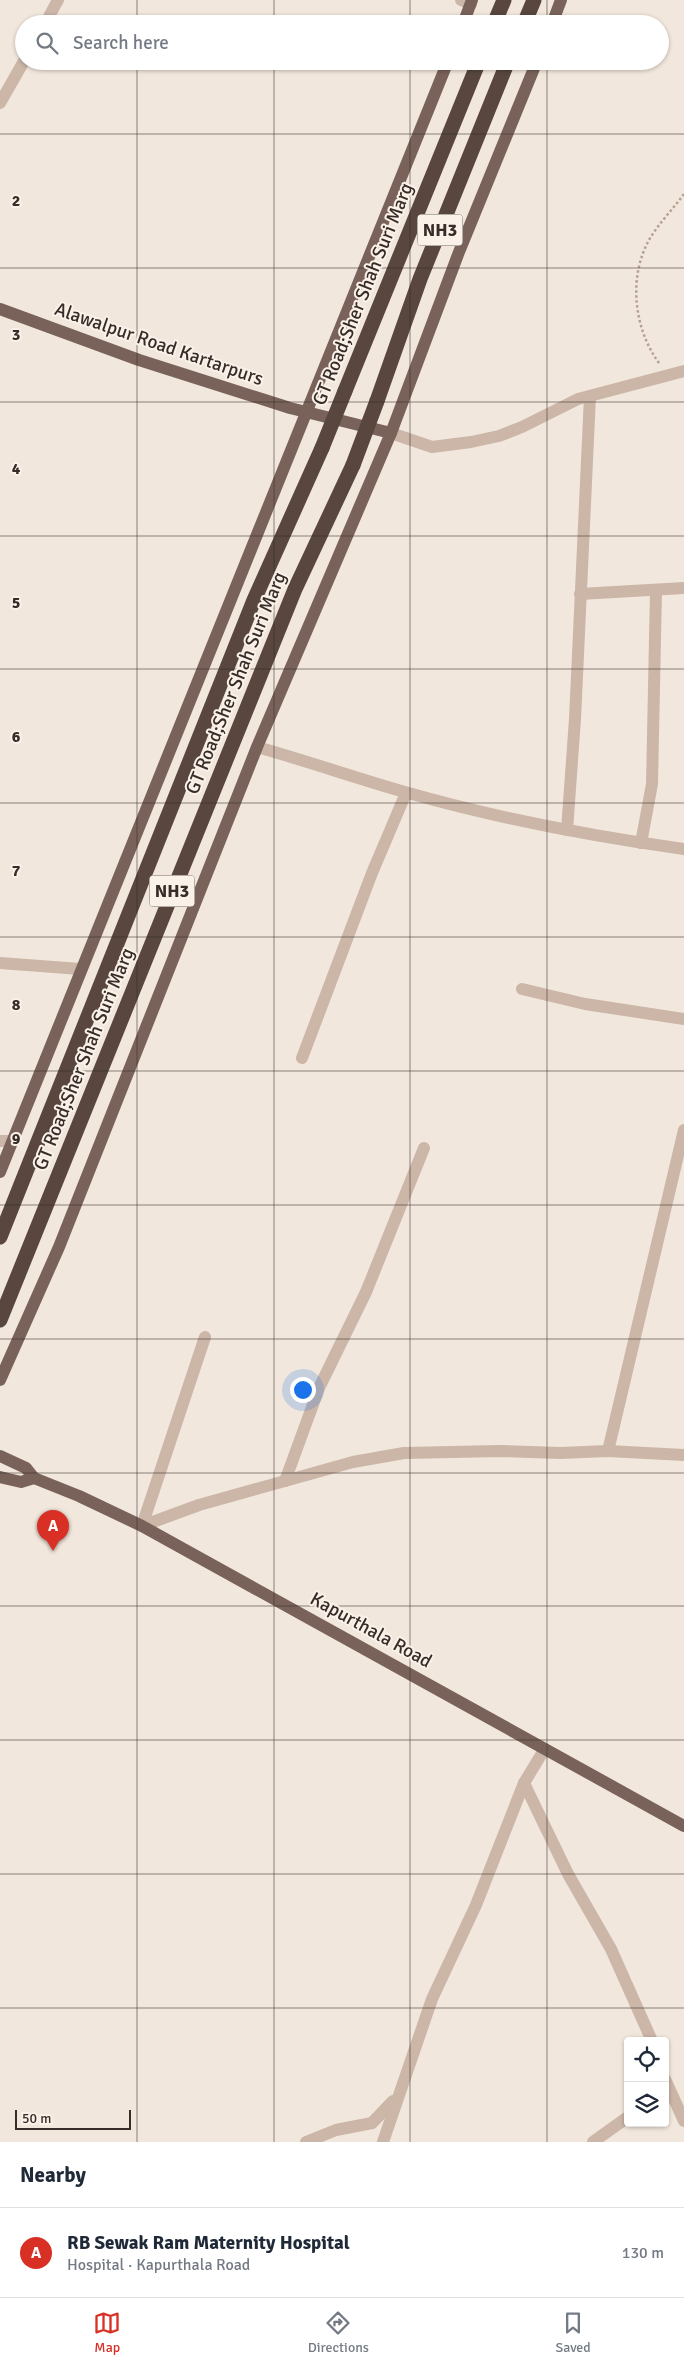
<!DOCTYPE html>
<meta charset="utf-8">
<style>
:root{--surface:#fff;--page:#f6f6f7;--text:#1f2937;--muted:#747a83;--line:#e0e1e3;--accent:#d93025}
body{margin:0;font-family:Signika,sans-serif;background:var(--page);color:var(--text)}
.controls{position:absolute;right:15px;bottom:15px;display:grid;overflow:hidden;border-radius:5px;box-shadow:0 1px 4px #0004}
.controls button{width:45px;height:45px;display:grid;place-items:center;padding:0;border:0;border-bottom:1px solid var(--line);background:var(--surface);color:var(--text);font:25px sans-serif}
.scale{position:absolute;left:15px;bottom:12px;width:116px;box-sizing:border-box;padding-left:5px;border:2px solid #372c28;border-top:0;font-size:14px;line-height:18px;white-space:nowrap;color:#372c28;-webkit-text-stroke:4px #faf1e9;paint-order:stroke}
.you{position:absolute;left:302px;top:1389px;width:18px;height:18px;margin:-12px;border:4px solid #fff;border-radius:50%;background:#1a73e8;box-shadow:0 0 0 8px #1a73e833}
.badge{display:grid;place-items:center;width:32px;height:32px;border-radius:50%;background:var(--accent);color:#fff;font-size:16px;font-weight:700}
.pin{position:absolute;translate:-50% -41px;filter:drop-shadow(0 1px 2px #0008)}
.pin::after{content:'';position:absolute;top:26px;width:18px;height:15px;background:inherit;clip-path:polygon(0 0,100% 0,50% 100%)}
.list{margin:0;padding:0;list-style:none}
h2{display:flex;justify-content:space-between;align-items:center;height:65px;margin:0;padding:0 20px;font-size:21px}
h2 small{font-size:16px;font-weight:400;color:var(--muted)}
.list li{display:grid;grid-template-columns:32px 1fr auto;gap:15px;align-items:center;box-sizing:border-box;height:90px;padding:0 20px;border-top:1px solid var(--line)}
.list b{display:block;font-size:19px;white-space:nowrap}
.list p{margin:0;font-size:16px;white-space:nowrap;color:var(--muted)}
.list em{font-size:16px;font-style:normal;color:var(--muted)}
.icon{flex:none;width:28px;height:28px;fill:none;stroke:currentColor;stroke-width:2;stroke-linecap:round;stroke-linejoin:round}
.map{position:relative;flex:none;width:684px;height:2142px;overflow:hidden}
.search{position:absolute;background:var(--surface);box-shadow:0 1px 4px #0004;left:15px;right:15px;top:15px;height:55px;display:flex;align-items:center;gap:12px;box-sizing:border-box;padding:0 18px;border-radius:28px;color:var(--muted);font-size:19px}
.sheet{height:155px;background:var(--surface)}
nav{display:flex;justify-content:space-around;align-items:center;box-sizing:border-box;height:70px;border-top:1px solid var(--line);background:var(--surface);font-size:14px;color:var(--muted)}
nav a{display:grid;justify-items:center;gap:2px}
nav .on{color:var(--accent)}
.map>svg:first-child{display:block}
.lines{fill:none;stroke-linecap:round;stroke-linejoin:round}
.path{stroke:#b7a092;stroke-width:2.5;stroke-dasharray:2.5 2.5;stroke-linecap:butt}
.minor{stroke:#cbb6a8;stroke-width:12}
.major{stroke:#796259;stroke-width:12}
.highway{stroke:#58463f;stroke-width:15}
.highway-bridge{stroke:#58463f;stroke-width:15}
.grid{fill:none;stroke:#372c28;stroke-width:1;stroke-opacity:0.55}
.labels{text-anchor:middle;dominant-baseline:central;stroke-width:4;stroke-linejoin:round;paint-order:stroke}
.shield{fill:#faf1e9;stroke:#726762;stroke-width:1}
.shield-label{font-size:18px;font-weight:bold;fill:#372c28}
.street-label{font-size:19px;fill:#372c28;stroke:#faf1e9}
.grid-label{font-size:16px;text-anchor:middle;font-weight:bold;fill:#372c28;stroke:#faf1e9;stroke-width:4;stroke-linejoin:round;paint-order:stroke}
</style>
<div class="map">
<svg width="684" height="2142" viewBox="0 0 684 2142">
<rect width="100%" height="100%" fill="#f2e7dc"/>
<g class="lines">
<path class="path" d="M659,363C634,329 628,278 649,240C659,223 673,209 684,194"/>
<g class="minor">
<polyline points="461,0 471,4"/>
<polyline points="45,24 58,0"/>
<polyline points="0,103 24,61"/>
<polyline points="391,433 432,447 471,442 499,436 522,427 578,399 684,371"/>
<polyline points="580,594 684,588"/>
<path d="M257,747C307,761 356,778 405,792C496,818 591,836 684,849"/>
<polyline points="567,830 575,719 590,396"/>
<polyline points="641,843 652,784 656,591"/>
<polyline points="0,963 80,969"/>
<polyline points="522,989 585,1004 684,1019"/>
<polyline points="302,1058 372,873 406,793"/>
<polyline points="0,1141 12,1141"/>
<polyline points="608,1451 684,1130"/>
<polyline points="285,1481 319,1388 366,1292 424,1148"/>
<polyline points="142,1526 199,1505 353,1462 404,1453 500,1451 560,1453 608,1451 684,1455"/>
<polyline points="142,1526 205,1337"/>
<polyline points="524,1783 568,1874 611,1949 652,2041"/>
<polyline points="665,2079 684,2121"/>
<polyline points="306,2142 336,2130 372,2123 393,2101"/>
<polyline points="383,2142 432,1999 476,1905 524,1783 544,1750"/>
<polyline points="593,2142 628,2117"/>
</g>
<g class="major">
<polyline points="463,24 472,0"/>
<polyline points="552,24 561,0"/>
<polyline points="0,309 139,360 290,408 391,433"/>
<polyline points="0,1172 448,61"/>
<polyline points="0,1380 59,1247 257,747 391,433 459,252 537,61"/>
<polyline points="0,1456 26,1468 34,1478 79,1496 142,1526 684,1826"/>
<polyline points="0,1477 21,1482 34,1478"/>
</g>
<g class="highway">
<polyline points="494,24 504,0"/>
<polyline points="524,24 534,0"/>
<polyline points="345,391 479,61"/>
<polyline points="377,401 420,279 508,61"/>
<polyline points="0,1237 254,600 322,448"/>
<polyline points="0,1320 295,589 353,465"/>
</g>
<g class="highway-bridge">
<polyline points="322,448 345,391"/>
<polyline points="353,465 377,401"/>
</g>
</g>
<path class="grid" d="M137,0V24M274,0V24M410,0V24M547,0V24M137,61V2142M274,61V2142M410,61V2142M547,61V2142M0,134H684M0,268H684M0,402H684M0,536H684M0,669H684M0,803H684M0,937H684M0,1071H684M0,1205H684M0,1339H684M0,1473H684M0,1606H684M0,1740H684M0,1874H684M0,2008H684"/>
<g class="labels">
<g class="shield">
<rect x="417.5" y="214.5" width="45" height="31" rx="4"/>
<rect x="149.5" y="875.5" width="45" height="31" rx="4"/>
</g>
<g class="shield-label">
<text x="440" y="230">NH3</text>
<text x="172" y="891">NH3</text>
</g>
<g class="street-label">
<text transform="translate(363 294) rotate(-68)">GT Road;Sher Shah Suri Marg</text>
<text transform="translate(159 344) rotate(19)">Alawalpur Road Kartarpurs</text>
<text transform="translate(236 683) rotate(-68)">GT Road;Sher Shah Suri Marg</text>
<text transform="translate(84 1059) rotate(-68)">GT Road;Sher Shah Suri Marg</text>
<text transform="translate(371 1630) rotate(29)">Kapurthala Road</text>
</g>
</g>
<g class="grid-label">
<text x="16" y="206">2</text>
<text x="16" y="340">3</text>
<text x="16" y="474">4</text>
<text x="16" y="608">5</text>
<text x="16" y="742">6</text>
<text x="16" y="876">7</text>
<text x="16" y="1010">8</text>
<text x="16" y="1144">9</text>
</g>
</svg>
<div class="controls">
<button><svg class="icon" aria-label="locate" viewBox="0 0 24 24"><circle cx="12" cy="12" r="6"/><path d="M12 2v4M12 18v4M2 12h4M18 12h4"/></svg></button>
<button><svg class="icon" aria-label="layers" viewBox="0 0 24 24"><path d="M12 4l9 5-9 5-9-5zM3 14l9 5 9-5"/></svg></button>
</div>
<div class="scale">50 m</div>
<div class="you"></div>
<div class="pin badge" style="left:53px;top:1551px">A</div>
<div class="search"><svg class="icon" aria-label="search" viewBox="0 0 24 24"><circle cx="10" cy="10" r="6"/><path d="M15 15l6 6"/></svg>Search here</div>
</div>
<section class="sheet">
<h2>Nearby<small></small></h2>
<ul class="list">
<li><span class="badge">A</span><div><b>RB Sewak Ram Maternity Hospital</b><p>Hospital · Kapurthala Road</p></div><em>130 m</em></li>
</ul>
</section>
<nav>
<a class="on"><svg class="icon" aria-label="map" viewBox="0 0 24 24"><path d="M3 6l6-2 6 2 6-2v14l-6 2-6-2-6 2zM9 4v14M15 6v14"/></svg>Map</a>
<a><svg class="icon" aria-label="directions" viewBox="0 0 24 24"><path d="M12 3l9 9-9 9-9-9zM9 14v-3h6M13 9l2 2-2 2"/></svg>Directions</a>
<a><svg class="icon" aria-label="saved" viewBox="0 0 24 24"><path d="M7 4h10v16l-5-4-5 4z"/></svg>Saved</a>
</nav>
